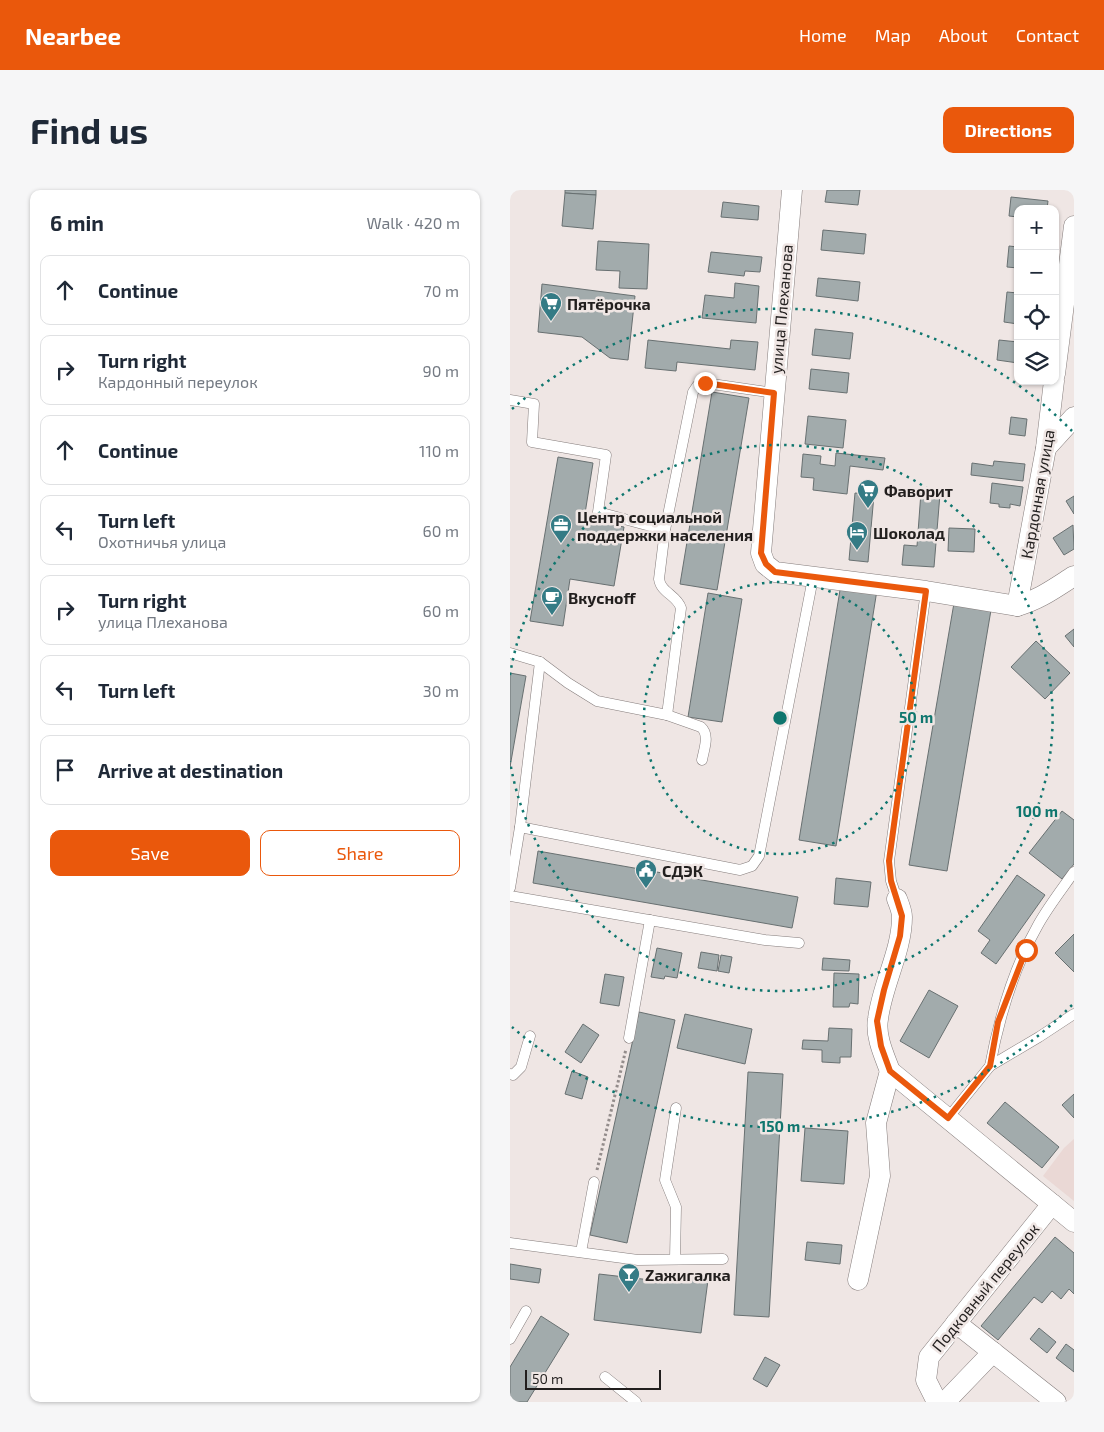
<!DOCTYPE html>
<meta charset="utf-8">
<style>
:root{--surface:#fff;--page:#f6f6f7;--text:#1f2937;--muted:#747a83;--line:#e0e1e3;--accent:#ea580c}
body{margin:0;font-family:"Exo 2",sans-serif;background:var(--page);color:var(--text)}
.controls{position:absolute;right:15px;top:15px;display:grid;overflow:hidden;border-radius:10px;box-shadow:0 1px 4px #0004}
.controls button{width:45px;height:45px;display:grid;place-items:center;padding:0;border:0;border-bottom:1px solid var(--line);background:var(--surface);color:var(--text);font:25px sans-serif}
.scale{position:absolute;left:15px;bottom:12px;width:136px;box-sizing:border-box;padding-left:5px;border:2px solid #221f1e;border-top:0;font-size:14px;line-height:18px;white-space:nowrap;color:#221f1e;-webkit-text-stroke:4px #efe6e4;paint-order:stroke}
.stop{position:absolute;width:15px;height:15px;margin:-11px;border:4px solid #ea580c;border-radius:50%;background:#fff}
.stop.end{background:#ea580c;border-color:#fff;box-shadow:0 1px 5px #0008}
.list{margin:0;padding:0;list-style:none}
h2{display:flex;justify-content:space-between;align-items:center;height:65px;margin:0;padding:0 20px;font-size:21px}
h2 small{font-size:16px;font-weight:400;color:var(--muted)}
.list li{display:grid;grid-template-columns:32px 1fr auto;gap:15px;align-items:center;box-sizing:border-box;height:70px;margin:0 10px 10px;padding:0 10px;border:1px solid var(--line);border-radius:10px}
.list b{display:block;font-size:19px;white-space:nowrap}
.list p{margin:0;font-size:16px;white-space:nowrap;color:var(--muted)}
.list em{font-size:16px;font-style:normal;color:var(--muted)}
.actions{display:flex;gap:10px;padding:15px 20px}
.actions a{flex:1;padding:11px 0;border:1px solid var(--accent);border-radius:10px;text-align:center;font-size:18px;color:var(--accent)}
.actions .main{background:var(--accent);color:#fff}
.icon{flex:none;width:28px;height:28px;fill:none;stroke:currentColor;stroke-width:2;stroke-linecap:round;stroke-linejoin:round}
.map{position:relative;flex:none;width:564px;height:1212px;overflow:hidden;border-radius:10px}
header{display:flex;align-items:center;gap:30px;box-sizing:border-box;height:70px;padding:0 25px;background:var(--accent);color:#fff}
header strong{font-size:24px}
nav{display:flex;gap:28px;margin-inline-start:auto;font-size:18px}
.intro{display:flex;align-items:center;justify-content:space-between;box-sizing:border-box;height:120px;padding:0 30px}
h1{margin:0;font-size:35px}
.button{padding:12px 22px;border-radius:10px;background:var(--accent);color:#fff;font-size:18px;font-weight:700}
main{display:flex;gap:30px;padding:0 30px}
aside{flex:1;background:var(--surface);border-radius:10px;box-shadow:0 1px 4px #0004}
.map>svg:first-child{display:block}
.built{fill:#ead8d5}
.building{fill:#a2abac;stroke:#687071}
.lines{fill:none;stroke-linecap:round;stroke-linejoin:round}
.lane-casing{stroke:#857d7c;stroke-width:11}
.street-casing{stroke:#857d7c;stroke-width:21}
.path{stroke:#938c8b;stroke-width:3;stroke-dasharray:2.5 2.5;stroke-linecap:butt}
.lane{stroke:#fff;stroke-width:10}
.street{stroke:#fff;stroke-width:20}
.route{stroke:#ea580c;stroke-width:6}
.ring{fill:none;stroke:#0f766e;stroke-width:2.5;stroke-dasharray:2.5 5}
.labels{text-anchor:middle;dominant-baseline:central;stroke-width:5;stroke-linejoin:round;paint-order:stroke}
.poi-label{font-size:16px;font-weight:bold;fill:#221f1e;stroke:#efe6e4;text-anchor:start}
.street-label{font-size:16px;fill:#221f1e;stroke:#efe6e4}
.centre{fill:#0f766e;stroke:#efe6e4;stroke-width:2.5}
.ring-label{font-size:15px;text-anchor:middle;font-weight:bold;fill:#0f766e;stroke:#efe6e4;stroke-width:5;stroke-linejoin:round;paint-order:stroke}
</style>
<header>
<strong>Nearbee</strong>
<nav><a>Home</a><a>Map</a><a>About</a><a>Contact</a></nav>
</header>
<div class="intro"><h1>Find us</h1><a class="button">Directions</a></div>
<main>
<aside>
<h2>6 min<small>Walk · 420 m</small></h2>
<ul class="list">
<li><svg class="icon" aria-label="ahead" viewBox="0 0 24 24"><path d="M12 20V5M6 11l6-6 6 6"/></svg><div><b>Continue</b></div><em>70 m</em></li>
<li><svg class="icon" aria-label="right" viewBox="0 0 24 24"><path d="M7 20v-9h11M14 6l5 5-5 5"/></svg><div><b>Turn right</b><p>Кардонный переулок</p></div><em>90 m</em></li>
<li><svg class="icon" aria-label="ahead" viewBox="0 0 24 24"><path d="M12 20V5M6 11l6-6 6 6"/></svg><div><b>Continue</b></div><em>110 m</em></li>
<li><svg class="icon" aria-label="left" viewBox="0 0 24 24"><path d="M17 20v-9H6M10 6l-5 5 5 5"/></svg><div><b>Turn left</b><p>Охотничья улица</p></div><em>60 m</em></li>
<li><svg class="icon" aria-label="right" viewBox="0 0 24 24"><path d="M7 20v-9h11M14 6l5 5-5 5"/></svg><div><b>Turn right</b><p>улица Плеханова</p></div><em>60 m</em></li>
<li><svg class="icon" aria-label="left" viewBox="0 0 24 24"><path d="M17 20v-9H6M10 6l-5 5 5 5"/></svg><div><b>Turn left</b></div><em>30 m</em></li>
<li><svg class="icon" aria-label="arrive" viewBox="0 0 24 24"><path d="M6 21V4h12l-3 4 3 4H6"/></svg><div><b>Arrive at destination</b></div></li>
</ul>
<div class="actions"><a class="main">Save</a><a>Share</a></div>
</aside>
<div class="map">
<svg width="564" height="1212" viewBox="0 0 564 1212">
<rect width="100%" height="100%" fill="#efe6e4"/>
<polygon class="built" points="564,949 564,1011 533,986 554,958"/>
<g class="building">
<polygon points="55,0 86,0 86,5 55,3"/>
<polygon points="317,0 350,0 348,15 315,12"/>
<polygon points="55,3 86,5 83,39 52,36"/>
<polygon points="501,7 538,11 537,19 508,19 508,27 499,26"/>
<polygon points="213,12 249,16 248,30 211,27"/>
<polygon points="313,40 356,44 354,64 311,60"/>
<polygon points="88,51 139,54 137,99 109,98 110,81 86,80"/>
<polygon points="499,56 508,57 508,78 497,77"/>
<polygon points="201,62 252,67 250,82 235,81 234,86 198,82"/>
<polygon points="308,88 350,92 348,111 306,106"/>
<polygon points="225,93 249,96 246,133 192,128 195,105 224,108"/>
<polygon points="32,94 125,106 118,170 100,168 72,147 28,142"/>
<polygon points="497,102 508,103 508,134 494,132"/>
<polygon points="305,139 343,143 340,169 302,165"/>
<polygon points="138,150 220,159 221,150 248,152 245,180 167,172 166,181 135,178"/>
<polygon points="489,150 508,152 508,173 487,170"/>
<polygon points="301,179 339,183 337,203 299,199"/>
<polygon points="202,202 239,208 207,400 170,394"/>
<polygon points="298,226 336,230 333,258 295,254"/>
<polygon points="501,227 517,229 515,246 499,244"/>
<polygon points="326,263 375,268 373,280 340,276 337,304 303,300 304,288 291,287 293,264 311,266 310,274 325,276"/>
<polygon points="48,267 83,273 74,330 114,337 104,396 60,389 53,436 20,431"/>
<polygon points="484,271 515,274 513,291 461,285 462,273 483,276"/>
<polygon points="482,293 513,297 510,316 500,314 500,318 489,317 489,314 480,313"/>
<polygon points="411,302 430,304 424,377 392,375 394,355 407,356"/>
<polygon points="345,303 364,305 358,372 339,370"/>
<polygon points="564,306 564,324 556,311"/>
<polygon points="563,335 564,359 554,365 543,348"/>
<polygon points="439,338 465,339 464,362 438,361"/>
<polygon points="331,394 367,400 326,656 289,650"/>
<polygon points="198,403 232,409 212,532 178,527"/>
<polygon points="444,413 481,420 437,681 399,675"/>
<polygon points="564,439 564,457 555,446"/>
<polygon points="526,451 560,483 535,509 501,477"/>
<polygon points="0,483 16,486 0,577"/>
<polygon points="552,621 564,630 564,674 552,689 519,663"/>
<polygon points="28,661 288,707 282,738 23,693"/>
<polygon points="507,685 535,705 486,774 471,763 480,750 468,741"/>
<polygon points="326,688 361,692 358,717 324,714"/>
<polygon points="564,744 564,782 545,763"/>
<polygon points="147,758 172,763 167,788 155,786 154,789 141,787"/>
<polygon points="191,762 209,765 207,781 188,778"/>
<polygon points="211,765 222,767 219,783 208,781"/>
<polygon points="313,768 340,770 339,781 312,780"/>
<polygon points="324,783 349,784 348,814 340,813 339,817 323,817"/>
<polygon points="95,784 114,787 109,816 90,813"/>
<polygon points="419,800 448,816 419,868 390,851"/>
<polygon points="129,822 165,830 117,1053 80,1045"/>
<polygon points="175,824 242,839 235,874 167,858"/>
<polygon points="73,834 89,845 71,873 55,862"/>
<polygon points="319,838 342,839 341,867 330,867 330,873 312,872 312,860 292,859 293,850 318,851"/>
<polygon points="62,881 78,887 72,909 55,904"/>
<polygon points="238,882 273,884 259,1127 224,1125"/>
<polygon points="564,904 564,928 552,915"/>
<polygon points="495,912 549,957 532,978 477,933"/>
<polygon points="295,938 338,941 334,994 291,991"/>
<polygon points="545,1047 564,1063 564,1104 559,1099 551,1109 542,1101 532,1113 524,1107 488,1150 471,1136"/>
<polygon points="297,1052 332,1055 330,1074 295,1070"/>
<polygon points="0,1074 31,1079 29,1093 0,1089"/>
<polygon points="89,1084 158,1092 159,1085 198,1090 191,1143 84,1130"/>
<polygon points="31,1126 59,1144 17,1212 0,1212 0,1177"/>
<polygon points="529,1138 546,1152 537,1163 520,1149"/>
<polygon points="556,1154 564,1160 564,1182 546,1168"/>
<polygon points="255,1167 270,1175 257,1197 243,1189"/>
</g>
<g class="lines">
<g class="lane-casing">
<g id="lane">
<polyline points="0,210 24,214 22,252 96,265 88,322 155,340"/>
<path d="M0,463L30,472L58,493L87,511L157,525L171,418C167,405 151,403 149,389L155,340L183,202L187,196L195,193L264,203"/>
<path d="M157,525L191,537C200,545 194,559 192,570"/>
<polyline points="10,637 230,680 242,676 249,666 303,388"/>
<polyline points="0,698 10,637 30,472"/>
<polyline points="0,706 255,750 289,753"/>
<polyline points="387,709 381,691 379,671 416,401"/>
<polyline points="119,848 140,730"/>
<path d="M480,876C489,828 503,779 528,735C538,717 552,699 564,682"/>
<polyline points="0,884 3,885 11,877 20,846"/>
<polyline points="438,928 480,876 529,847 564,824"/>
<polyline points="0,1053 128,1070 213,1069"/>
<polyline points="71,1062 84,992"/>
<polyline points="165,1069 166,1017 155,990 166,918"/>
<polyline points="0,1149 16,1121"/>
<polyline points="95,1187 126,1212"/>
</g>
</g>
<g class="street-casing">
<g id="street">
<path d="M282,0L251,363L255,374L265,382L416,401L507,416C529,410 545,398 564,386"/>
<polyline points="545,184 564,36"/>
<polyline points="536,258 564,227"/>
<polyline points="507,416 536,258 544,191"/>
<path d="M387,709C389,714 392,721 392,727C392,761 372,795 368,829C365,846 374,865 380,881L564,1032"/>
<polyline points="348,1090 370,986 366,933 380,881"/>
<polyline points="446,1133 546,1212"/>
<polyline points="427,1212 416,1190 419,1167 542,1014"/>
<polyline points="435,1212 483,1162"/>
</g>
</g>
<polyline class="path" points="87,980 116,859"/>
<use href="#lane" class="lane"/>
<use href="#street" class="street"/>
</g>
<g class="lines">
<polyline class="route" points="195,193 264,203 251,363 256,374 265,382 416,401 379,671 381,691 392,726 390,746 374,800 367,831 371,856 380,881 438,928 480,876 488,832 516,760"/>
</g>
<g class="ring">
<circle cx="270" cy="528" r="136"/>
<path d="M0 485A273 273 0 1 1 0 571"/>
<path d="M562 815A409 409 0 0 1 2 837M2 219A409 409 0 0 1 562 241"/>
</g>
<defs>
<g id="supermarket-pin" transform="scale(1.125)"><path d="M0 17L-7.5 6A9.5 9.5 0 1 1 7.5 6Z" fill="#347b85" stroke="#efe6e4"/><path d="M-6-5.5h2.5l.6 2H6L4.5 2H-2.5L-4.4-4H-6ZM-1.5 3.2a1.3 1.3 0 1 0 .1 0ZM3 3.2a1.3 1.3 0 1 0 .1 0Z" fill="#fff"/></g>
<g id="office-pin" transform="scale(1.125)"><path d="M0 17L-7.5 6A9.5 9.5 0 1 1 7.5 6Z" fill="#347b85" stroke="#efe6e4"/><path d="M-6-3h4V-5.5h4V-3h4V5H-6ZM-1-4.5V-3h2v-1.5ZM-6 0V1H6V0Z" fill="#fff"/></g>
<g id="hotel-pin" transform="scale(1.125)"><path d="M0 17L-7.5 6A9.5 9.5 0 1 1 7.5 6Z" fill="#347b85" stroke="#efe6e4"/><path d="M-6-4.5h1.5V1H6V5H4.5V3h-9V5H-6ZM-4 0a1.8 1.8 0 1 1 3.6 0ZM.5 0V-2.5h3Q6-2.5 6 0Z" fill="#fff"/></g>
<g id="cafe-pin" transform="scale(1.125)"><path d="M0 17L-7.5 6A9.5 9.5 0 1 1 7.5 6Z" fill="#347b85" stroke="#efe6e4"/><path d="M-5.5-4.5H6V0H3Q3 3.5 0 3.5H-2.5Q-5.5 3.5-5.5 0ZM3-3.2v2h1.7v-2ZM-6 4.5H4V6H-6Z" fill="#fff"/></g>
<g id="civic-pin" transform="scale(1.125)"><path d="M0 17L-7.5 6A9.5 9.5 0 1 1 7.5 6Z" fill="#347b85" stroke="#efe6e4"/><path d="M-.6-6.5H3V-4.5H.6V-3L4-1V1h2V6H-6V1h2V-1L-.6-3ZM-1.2 2.5V6h2.4V2.5Z" fill="#fff"/></g>
<g id="bar-pin" transform="scale(1.125)"><path d="M0 17L-7.5 6A9.5 9.5 0 1 1 7.5 6Z" fill="#347b85" stroke="#efe6e4"/><path d="M-6-5H6L.8 .8V4.5H3.5V6h-7V4.5H-.8V.8Z" fill="#fff"/></g>
</defs>
<g fill-rule="evenodd">
<use href="#supermarket-pin" x="41" y="113"/>
<use href="#supermarket-pin" x="358" y="300"/>
<use href="#office-pin" x="51" y="335"/>
<use href="#hotel-pin" x="347" y="342"/>
<use href="#cafe-pin" x="42" y="407"/>
<use href="#civic-pin" x="136" y="680"/>
<use href="#bar-pin" x="119" y="1084"/>
</g>
<g class="labels">
<g class="poi-label">
<text x="57" y="113">Пятёрочка</text>
<text x="374" y="300">Фаворит</text>
<text x="67" y="326">Центр социальной<tspan x="67" dy="18">поддержки населения</tspan></text>
<text x="363" y="342">Шоколад</text>
<text x="58" y="407">Вкусноff</text>
<text x="152" y="680">СДЭК</text>
<text x="135" y="1084">Zажигалка</text>
</g>
<g class="street-label">
<text transform="translate(271 119) rotate(-85)">улица Плеханова</text>
<text transform="translate(527 304) rotate(-80)">Кардонная улица</text>
<text transform="translate(475 1097) rotate(-51)">Подковный переулок</text>
</g>
</g>
<circle cx="270" cy="528" r="8" class="centre"/>
<g class="ring-label">
<text x="406" y="533">50 m</text>
<text x="527" y="627">100 m</text>
<text x="270" y="942">150 m</text>
</g>
</svg>
<div class="controls">
<button>+</button>
<button>−</button>
<button><svg class="icon" aria-label="locate" viewBox="0 0 24 24"><circle cx="12" cy="12" r="6"/><path d="M12 2v4M12 18v4M2 12h4M18 12h4"/></svg></button>
<button><svg class="icon" aria-label="layers" viewBox="0 0 24 24"><path d="M12 4l9 5-9 5-9-5zM3 14l9 5 9-5"/></svg></button>
</div>
<div class="scale">50 m</div>
<div class="stop" style="left:516px;top:760px"></div>
<div class="stop end" style="left:195px;top:193px"></div>
</div>
</main>
